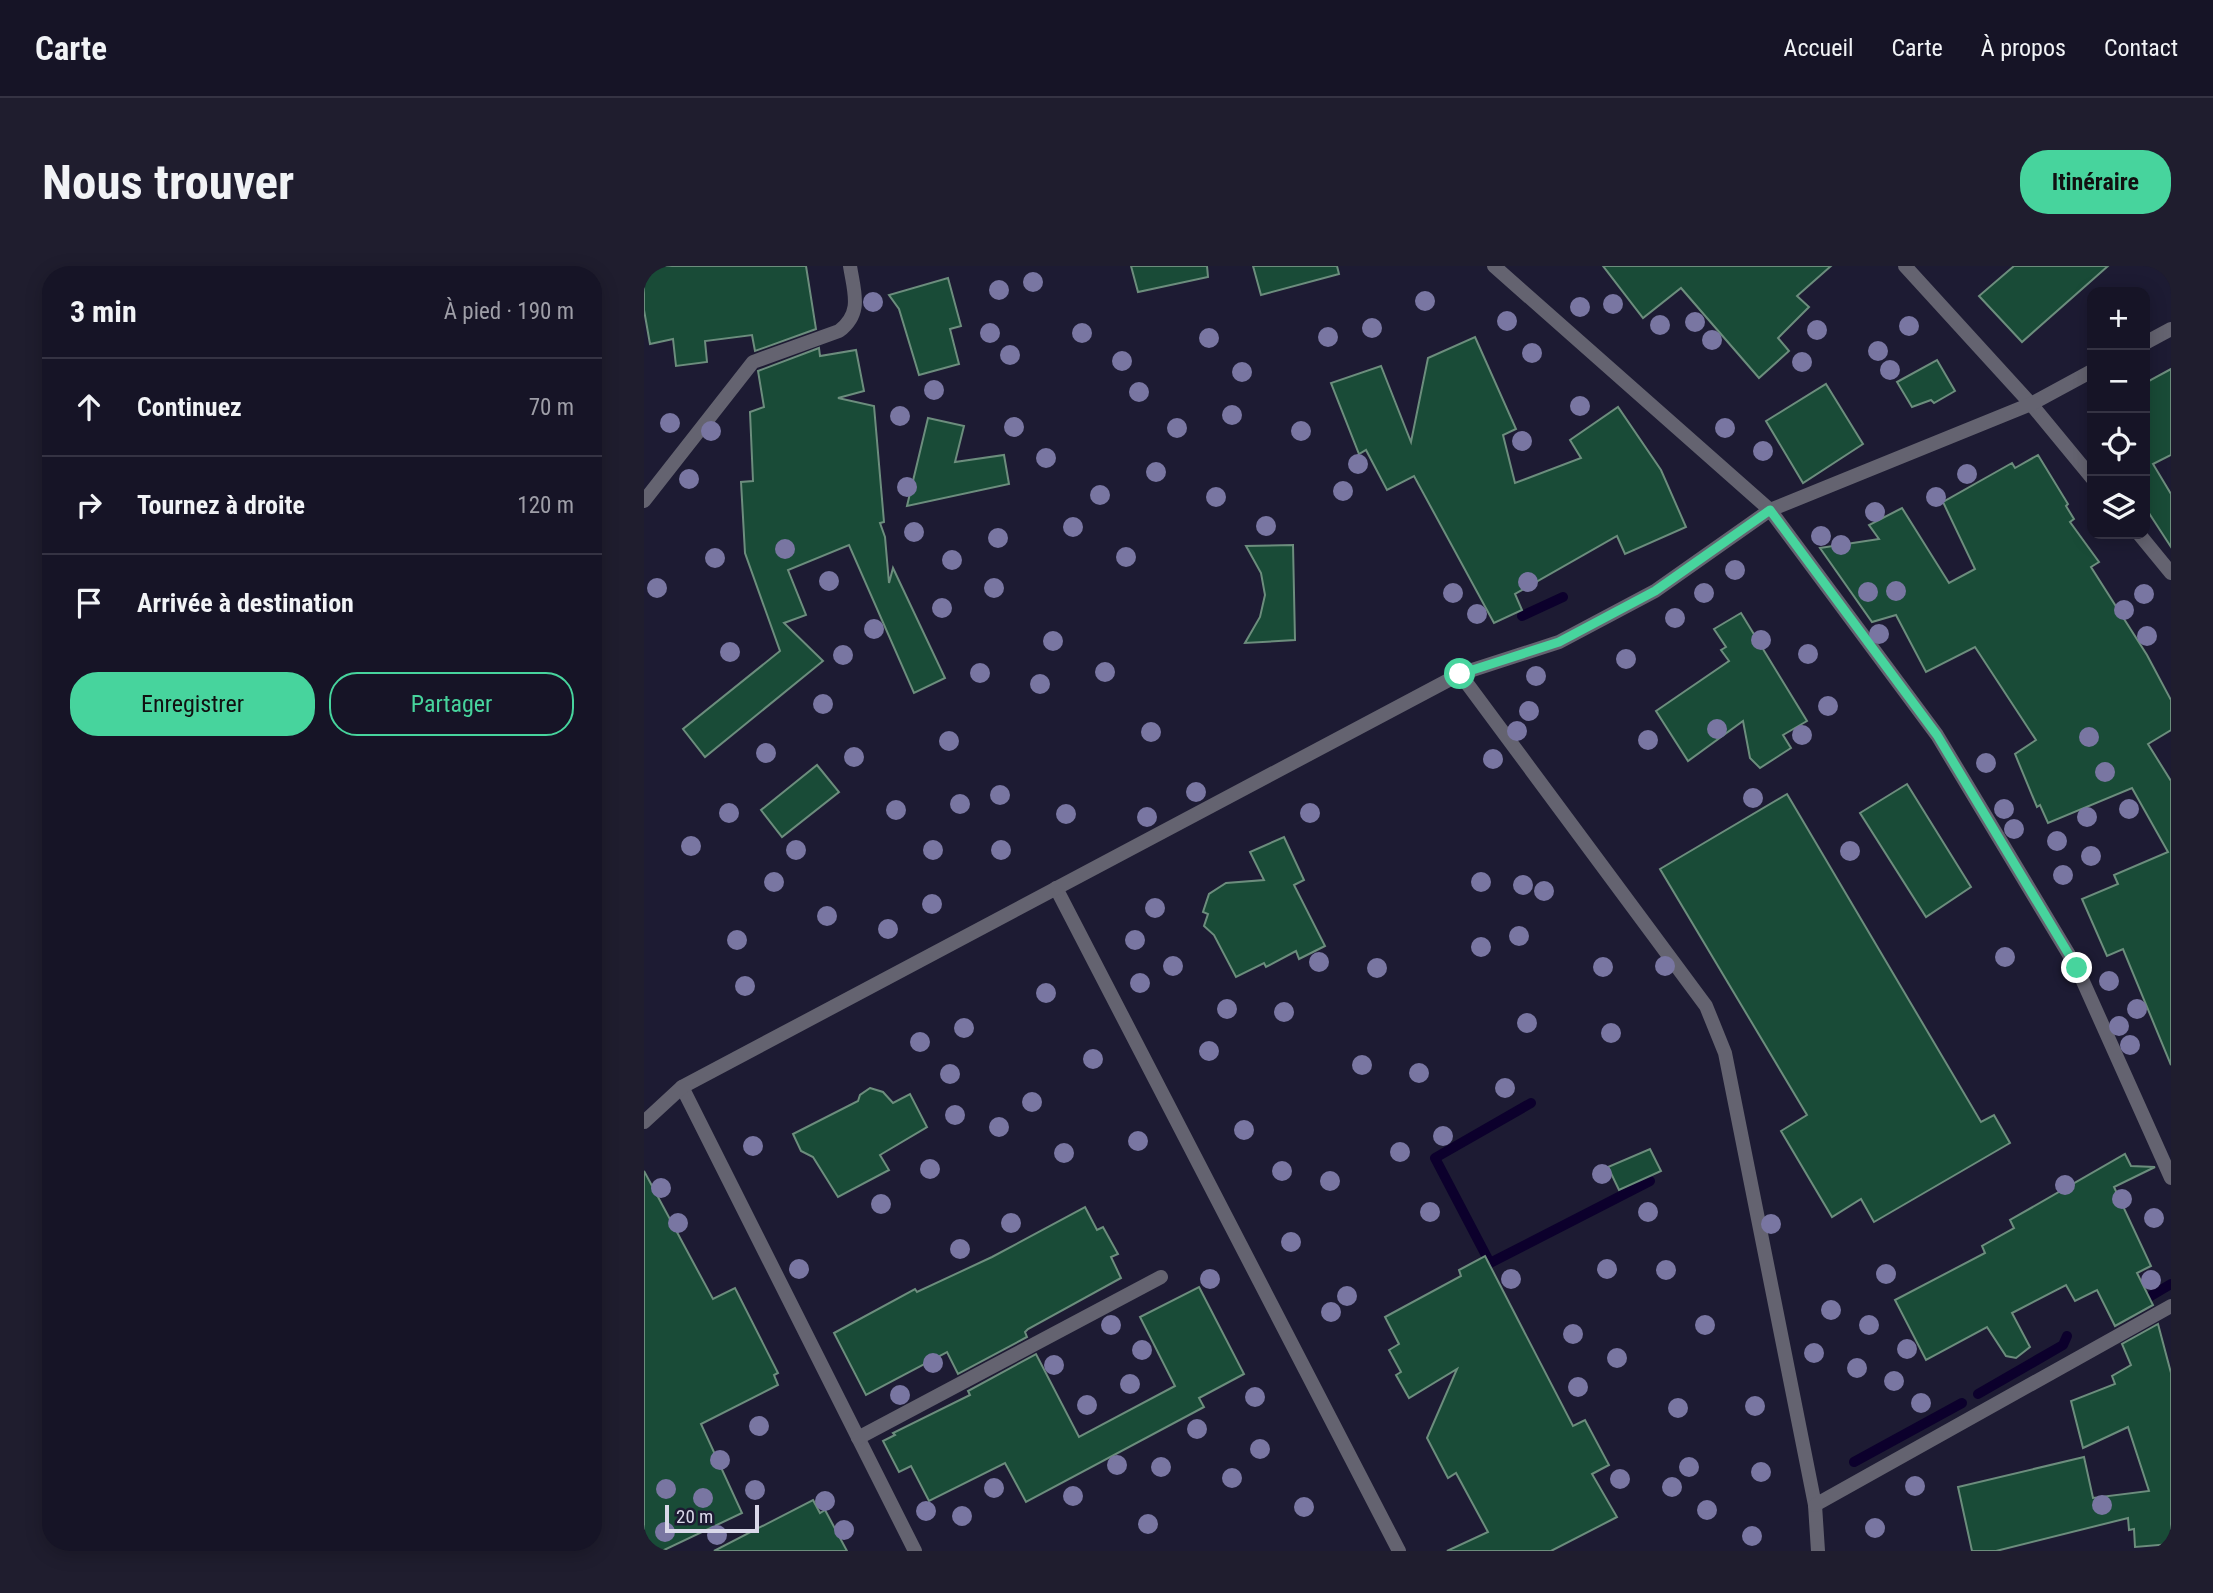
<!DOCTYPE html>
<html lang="fr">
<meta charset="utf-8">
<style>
:root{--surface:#161426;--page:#1f1d2e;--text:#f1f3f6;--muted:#9e9ea7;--line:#353343;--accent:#47d49d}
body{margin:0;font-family:"Roboto Condensed",sans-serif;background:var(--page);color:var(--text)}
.controls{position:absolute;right:21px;top:21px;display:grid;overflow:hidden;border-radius:14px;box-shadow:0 4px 18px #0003}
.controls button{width:63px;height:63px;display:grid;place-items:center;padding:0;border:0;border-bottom:2px solid var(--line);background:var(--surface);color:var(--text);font:35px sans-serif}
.scale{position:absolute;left:21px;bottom:18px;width:94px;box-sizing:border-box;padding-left:7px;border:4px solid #d9d8e9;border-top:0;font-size:19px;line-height:24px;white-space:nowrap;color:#d9d8e9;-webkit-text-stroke:5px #1d1b33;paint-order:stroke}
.stop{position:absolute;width:21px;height:21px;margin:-16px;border:5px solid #47d49d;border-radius:50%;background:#fff}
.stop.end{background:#47d49d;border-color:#fff;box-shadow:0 2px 7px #0008}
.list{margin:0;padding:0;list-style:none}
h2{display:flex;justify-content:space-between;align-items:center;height:91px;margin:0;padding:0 28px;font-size:30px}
h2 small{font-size:23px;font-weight:400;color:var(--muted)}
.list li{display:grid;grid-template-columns:46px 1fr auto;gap:21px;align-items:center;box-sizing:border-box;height:98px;padding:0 28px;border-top:2px solid var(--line)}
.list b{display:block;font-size:26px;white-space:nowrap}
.list em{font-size:23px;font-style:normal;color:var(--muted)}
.actions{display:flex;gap:14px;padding:21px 28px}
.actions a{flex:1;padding:16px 0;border:2px solid var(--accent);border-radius:28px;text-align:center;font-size:24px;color:var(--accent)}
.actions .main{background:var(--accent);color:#111}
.icon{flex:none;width:38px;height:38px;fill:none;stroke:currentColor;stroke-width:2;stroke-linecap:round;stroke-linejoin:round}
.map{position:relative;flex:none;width:1527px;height:1285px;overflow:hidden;border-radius:28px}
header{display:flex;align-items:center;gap:42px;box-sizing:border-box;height:98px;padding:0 35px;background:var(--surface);border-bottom:2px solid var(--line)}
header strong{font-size:33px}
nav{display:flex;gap:38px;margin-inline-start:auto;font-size:24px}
.intro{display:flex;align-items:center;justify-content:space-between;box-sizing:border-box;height:168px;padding:0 42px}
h1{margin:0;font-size:49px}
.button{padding:18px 32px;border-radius:28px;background:var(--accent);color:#111;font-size:24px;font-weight:700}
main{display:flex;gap:42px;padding:0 42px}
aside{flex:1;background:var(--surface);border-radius:28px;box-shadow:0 4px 18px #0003}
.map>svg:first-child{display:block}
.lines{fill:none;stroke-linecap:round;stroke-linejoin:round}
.stream{stroke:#0c002c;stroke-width:10}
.building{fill:#194b37;stroke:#6c8d7d;stroke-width:2}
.street{stroke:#646370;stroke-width:14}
.tree{fill:#7976a2}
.route{stroke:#47d49d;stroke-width:9}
</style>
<header>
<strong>Carte</strong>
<nav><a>Accueil</a><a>Carte</a><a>À propos</a><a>Contact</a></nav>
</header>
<div class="intro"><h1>Nous trouver</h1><a class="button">Itinéraire</a></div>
<main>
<aside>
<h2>3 min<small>À pied · 190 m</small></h2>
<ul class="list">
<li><svg class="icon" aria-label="ahead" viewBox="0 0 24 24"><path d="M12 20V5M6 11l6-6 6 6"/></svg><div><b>Continuez</b></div><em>70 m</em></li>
<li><svg class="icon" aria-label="right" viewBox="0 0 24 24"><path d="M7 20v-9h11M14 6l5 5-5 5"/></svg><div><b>Tournez à droite</b></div><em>120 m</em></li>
<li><svg class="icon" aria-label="arrive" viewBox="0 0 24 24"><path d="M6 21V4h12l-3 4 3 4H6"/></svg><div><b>Arrivée à destination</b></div></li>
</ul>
<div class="actions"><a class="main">Enregistrer</a><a>Partager</a></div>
</aside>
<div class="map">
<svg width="1527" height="1285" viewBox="0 0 1527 1285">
<rect width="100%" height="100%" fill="#1d1b33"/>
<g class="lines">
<g class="stream">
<polyline points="878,350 919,331"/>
<polyline points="887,837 791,892 846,997 1006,915"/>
<polyline points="1505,1031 1527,1018"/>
<polyline points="1334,1128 1419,1079 1423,1070"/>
<polyline points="1210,1196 1318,1137"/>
</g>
</g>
<g class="building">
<polygon points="0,0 162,0 172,63 111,85 108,69 61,75 63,96 32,100 29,73 6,78 0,44"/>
<polygon points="487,0 563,0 564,11 494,26"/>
<polygon points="609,0 693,0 695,8 617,29"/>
<polygon points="959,0 1187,0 1153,30 1165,41 1134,72 1145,85 1115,112 1037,22 999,52"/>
<polygon points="1370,0 1464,0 1378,76 1335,30"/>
<polygon points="304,12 317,60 306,63 315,98 275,109 255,43 245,29"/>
<polygon points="831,71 872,163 859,169 871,217 937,192 926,174 974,141 1017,204 1042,261 981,288 973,270 871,328 878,344 850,357 770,210 743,224 722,184 715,188 687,117 737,100 767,176 784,92"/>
<polygon points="175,82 176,90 212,84 220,125 194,132 230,140 240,256 236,257 241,271 245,317 249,302 301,412 270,427 205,279 144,304 162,349 140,357 179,395 61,491 39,463 136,385 101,287 97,216 109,215 106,146 120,141 114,105"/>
<polygon points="1293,94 1311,125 1290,137 1287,134 1268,141 1253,116"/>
<polygon points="1527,103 1527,189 1509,198 1527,228 1527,281 1501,241 1501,117"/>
<polygon points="1182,118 1219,178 1159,217 1122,155"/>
<polygon points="284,152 320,160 311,196 360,189 365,218 263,240"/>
<polygon points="1394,189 1424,238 1422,240 1430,253 1426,256 1455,296 1447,301 1503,389 1527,434 1527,464 1504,478 1527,515 1527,799 1479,683 1463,690 1438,633 1474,618 1470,609 1524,586 1488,522 1404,557 1396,539 1393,541 1371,488 1392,474 1331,381 1282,406 1252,349 1228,356 1176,282 1235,273 1225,259 1258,242 1305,317 1331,303 1299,236 1368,197 1371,202"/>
<polygon points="649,279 651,374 601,377 616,351 621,329 617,307 602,280"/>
<polygon points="1097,347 1163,455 1139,469 1147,482 1116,502 1106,492 1099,455 1044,495 1012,445 1085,395 1077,384 1082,381 1070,363"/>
<polygon points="173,499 195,526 138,571 117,544"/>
<polygon points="1263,518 1327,621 1282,651 1216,547"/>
<polygon points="1143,528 1337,856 1350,849 1366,877 1230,956 1217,933 1188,951 1137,865 1163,849 1016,603"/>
<polygon points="640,571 660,614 650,619 681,680 655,693 652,685 622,701 620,697 592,711 570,669 560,660 564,648 559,646 565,628 582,617 620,614 606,586"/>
<polygon points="226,822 239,826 249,837 266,828 283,861 236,889 245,904 194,931 169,891 157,885 149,868 214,835 216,829"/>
<polygon points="1006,883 1017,905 975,924 964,901"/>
<polygon points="1481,888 1487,900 1511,901 1470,921 1507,1000 1493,1007 1509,1039 1471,1060 1453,1024 1431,1035 1422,1019 1368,1047 1386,1081 1372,1092 1362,1090 1343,1061 1282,1094 1251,1034 1341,987 1338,980 1370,962 1366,954"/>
<polygon points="0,905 69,1033 91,1022 134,1107 130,1109 134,1119 57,1158 98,1247 18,1285 0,1285"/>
<polygon points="441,941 453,964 459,961 474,988 467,991 477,1012 384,1063 381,1066 383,1071 314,1108 303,1086 222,1129 190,1067 271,1023 273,1026 348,991"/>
<polygon points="841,990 929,1160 941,1154 965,1199 948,1208 973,1251 907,1285 803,1285 844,1266 812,1207 804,1212 783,1172 813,1103 765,1132 752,1109 757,1106 745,1084 755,1078 741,1051 817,1010 815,1004"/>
<polygon points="555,1021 600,1108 555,1132 560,1141 382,1236 361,1197 285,1235 267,1200 255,1206 239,1175 251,1169 249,1167 326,1129 324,1125 392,1088 435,1171 531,1120 496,1051"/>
<polygon points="1514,1058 1527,1107 1527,1278 1491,1281 1490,1263 1485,1264 1484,1252 1352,1285 1328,1285 1314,1221 1440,1191 1449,1232 1505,1225 1484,1161 1439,1182 1427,1135 1471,1118 1468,1110 1487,1099 1478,1078"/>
<polygon points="169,1234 176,1247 181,1244 203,1285 70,1285"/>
</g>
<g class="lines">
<g class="street">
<polyline points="850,0 1126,244 1293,469 1433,702 1527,912"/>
<polyline points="1261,0 1387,138 1448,212"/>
<polyline points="1501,77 1527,63"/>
<path d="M0,235L109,96L195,65C219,47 210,26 206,0"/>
<polyline points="1495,268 1527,307"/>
<polyline points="816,408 1062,740 1081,787 1171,1239 1174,1285"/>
<polyline points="412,622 755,1285"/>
<polyline points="38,821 271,1285"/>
<polyline points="0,856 38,821 816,408 915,376 1011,325 1126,244 1387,138 1448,105"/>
<polyline points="214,1172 517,1011"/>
<polyline points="1171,1239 1527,1040"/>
</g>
</g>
<g class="tree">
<circle cx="389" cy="16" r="10"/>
<circle cx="355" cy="24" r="10"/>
<circle cx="781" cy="35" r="10"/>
<circle cx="229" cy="36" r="10"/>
<circle cx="969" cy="38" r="10"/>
<circle cx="936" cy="41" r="10"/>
<circle cx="863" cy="55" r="10"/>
<circle cx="1051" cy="56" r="10"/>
<circle cx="1016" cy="59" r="10"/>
<circle cx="1265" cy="60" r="10"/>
<circle cx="728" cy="62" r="10"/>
<circle cx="1173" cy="64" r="10"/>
<circle cx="346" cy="67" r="10"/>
<circle cx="438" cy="67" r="10"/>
<circle cx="684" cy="71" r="10"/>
<circle cx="565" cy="72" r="10"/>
<circle cx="1068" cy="74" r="10"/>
<circle cx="1234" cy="85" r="10"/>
<circle cx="888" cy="87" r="10"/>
<circle cx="366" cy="89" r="10"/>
<circle cx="478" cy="95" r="10"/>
<circle cx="1158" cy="96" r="10"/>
<circle cx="1246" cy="104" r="10"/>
<circle cx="598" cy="106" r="10"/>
<circle cx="290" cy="124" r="10"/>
<circle cx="495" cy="126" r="10"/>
<circle cx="936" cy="140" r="10"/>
<circle cx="588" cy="149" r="10"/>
<circle cx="256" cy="150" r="10"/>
<circle cx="26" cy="157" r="10"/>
<circle cx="370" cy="161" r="10"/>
<circle cx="533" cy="162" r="10"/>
<circle cx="1081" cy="162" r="10"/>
<circle cx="67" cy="165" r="10"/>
<circle cx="657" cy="165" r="10"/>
<circle cx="878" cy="175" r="10"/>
<circle cx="1119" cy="185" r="10"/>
<circle cx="402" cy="192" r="10"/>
<circle cx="714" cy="198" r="10"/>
<circle cx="512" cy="206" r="10"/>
<circle cx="1323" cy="208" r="10"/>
<circle cx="45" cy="213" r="10"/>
<circle cx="263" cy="221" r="10"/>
<circle cx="699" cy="225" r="10"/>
<circle cx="456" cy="229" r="10"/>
<circle cx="572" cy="231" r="10"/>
<circle cx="1292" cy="231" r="10"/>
<circle cx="1231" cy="246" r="10"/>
<circle cx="622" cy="260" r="10"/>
<circle cx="429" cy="261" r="10"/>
<circle cx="270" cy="266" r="10"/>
<circle cx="1177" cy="270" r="10"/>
<circle cx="354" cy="272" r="10"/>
<circle cx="1197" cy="279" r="10"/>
<circle cx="141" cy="283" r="10"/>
<circle cx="482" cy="291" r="10"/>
<circle cx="71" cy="292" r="10"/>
<circle cx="308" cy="294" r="10"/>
<circle cx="1091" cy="304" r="10"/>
<circle cx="185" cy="315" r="10"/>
<circle cx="884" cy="316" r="10"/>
<circle cx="13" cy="322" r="10"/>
<circle cx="350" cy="322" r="10"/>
<circle cx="1252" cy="325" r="10"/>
<circle cx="1224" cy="326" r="10"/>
<circle cx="809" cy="327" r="10"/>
<circle cx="1060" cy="327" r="10"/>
<circle cx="1500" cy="328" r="10"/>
<circle cx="298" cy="342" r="10"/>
<circle cx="1480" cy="344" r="10"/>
<circle cx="833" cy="348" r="10"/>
<circle cx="1031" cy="352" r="10"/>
<circle cx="230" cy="363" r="10"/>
<circle cx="1235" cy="368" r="10"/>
<circle cx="1503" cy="370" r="10"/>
<circle cx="1117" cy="374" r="10"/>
<circle cx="409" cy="375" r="10"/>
<circle cx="86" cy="386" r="10"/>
<circle cx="1164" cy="388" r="10"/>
<circle cx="199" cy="389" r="10"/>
<circle cx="982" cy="393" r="10"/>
<circle cx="461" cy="406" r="10"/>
<circle cx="336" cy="407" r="10"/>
<circle cx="892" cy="410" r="10"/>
<circle cx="396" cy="418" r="10"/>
<circle cx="179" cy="438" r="10"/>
<circle cx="1184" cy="440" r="10"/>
<circle cx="885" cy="445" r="10"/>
<circle cx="1073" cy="463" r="10"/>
<circle cx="873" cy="465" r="10"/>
<circle cx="507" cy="466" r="10"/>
<circle cx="1158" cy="469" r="10"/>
<circle cx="1445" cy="471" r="10"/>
<circle cx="1004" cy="474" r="10"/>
<circle cx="305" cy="475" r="10"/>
<circle cx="122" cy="487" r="10"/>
<circle cx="210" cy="491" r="10"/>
<circle cx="849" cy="493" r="10"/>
<circle cx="1342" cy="497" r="10"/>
<circle cx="1461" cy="506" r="10"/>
<circle cx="552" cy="526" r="10"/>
<circle cx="356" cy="529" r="10"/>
<circle cx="1109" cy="532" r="10"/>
<circle cx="316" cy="538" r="10"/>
<circle cx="1360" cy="543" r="10"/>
<circle cx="1485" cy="543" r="10"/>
<circle cx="252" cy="544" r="10"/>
<circle cx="85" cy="547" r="10"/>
<circle cx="666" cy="547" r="10"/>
<circle cx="422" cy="548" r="10"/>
<circle cx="503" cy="551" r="10"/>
<circle cx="1443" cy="551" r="10"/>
<circle cx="1370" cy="563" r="10"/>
<circle cx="1413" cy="575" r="10"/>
<circle cx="47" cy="580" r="10"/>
<circle cx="152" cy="584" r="10"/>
<circle cx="289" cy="584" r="10"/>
<circle cx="357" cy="584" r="10"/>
<circle cx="1206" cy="585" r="10"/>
<circle cx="1447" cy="590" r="10"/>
<circle cx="1419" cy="609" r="10"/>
<circle cx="130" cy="616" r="10"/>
<circle cx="837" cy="616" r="10"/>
<circle cx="879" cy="619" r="10"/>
<circle cx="900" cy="625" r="10"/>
<circle cx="288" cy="638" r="10"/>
<circle cx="511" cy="642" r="10"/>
<circle cx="183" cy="650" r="10"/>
<circle cx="244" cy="663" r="10"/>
<circle cx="875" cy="670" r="10"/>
<circle cx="93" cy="674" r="10"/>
<circle cx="491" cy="674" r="10"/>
<circle cx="837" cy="681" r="10"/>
<circle cx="1361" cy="691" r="10"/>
<circle cx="675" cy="696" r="10"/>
<circle cx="529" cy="700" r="10"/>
<circle cx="1021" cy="700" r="10"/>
<circle cx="959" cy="701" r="10"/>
<circle cx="733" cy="702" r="10"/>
<circle cx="1465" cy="715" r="10"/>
<circle cx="496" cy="717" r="10"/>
<circle cx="101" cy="720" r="10"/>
<circle cx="402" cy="727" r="10"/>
<circle cx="583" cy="743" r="10"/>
<circle cx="1493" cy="743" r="10"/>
<circle cx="640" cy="746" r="10"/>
<circle cx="883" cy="757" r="10"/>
<circle cx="1475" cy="760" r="10"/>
<circle cx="320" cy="762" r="10"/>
<circle cx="967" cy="767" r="10"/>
<circle cx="276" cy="776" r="10"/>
<circle cx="1486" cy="779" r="10"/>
<circle cx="565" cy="785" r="10"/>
<circle cx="449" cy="793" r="10"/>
<circle cx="718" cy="799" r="10"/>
<circle cx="775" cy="807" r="10"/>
<circle cx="306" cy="808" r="10"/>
<circle cx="861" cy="822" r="10"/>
<circle cx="388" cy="836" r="10"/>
<circle cx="311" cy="849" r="10"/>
<circle cx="355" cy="861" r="10"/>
<circle cx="600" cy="864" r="10"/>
<circle cx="799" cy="870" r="10"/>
<circle cx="494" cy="875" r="10"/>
<circle cx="109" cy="880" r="10"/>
<circle cx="756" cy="886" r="10"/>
<circle cx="420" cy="887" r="10"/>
<circle cx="286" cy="903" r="10"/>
<circle cx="638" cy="905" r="10"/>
<circle cx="958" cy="908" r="10"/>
<circle cx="686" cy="915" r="10"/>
<circle cx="1421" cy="919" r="10"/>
<circle cx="17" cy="922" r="10"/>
<circle cx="1478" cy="933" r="10"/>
<circle cx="237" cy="938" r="10"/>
<circle cx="786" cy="946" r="10"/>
<circle cx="1004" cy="946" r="10"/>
<circle cx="1510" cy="952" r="10"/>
<circle cx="34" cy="957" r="10"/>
<circle cx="367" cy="957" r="10"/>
<circle cx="1127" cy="958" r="10"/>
<circle cx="647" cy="976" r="10"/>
<circle cx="316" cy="983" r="10"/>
<circle cx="155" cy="1003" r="10"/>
<circle cx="963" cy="1003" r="10"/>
<circle cx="1022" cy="1004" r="10"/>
<circle cx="1242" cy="1008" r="10"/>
<circle cx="566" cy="1013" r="10"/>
<circle cx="867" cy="1013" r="10"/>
<circle cx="1507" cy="1014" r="10"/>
<circle cx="703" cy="1030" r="10"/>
<circle cx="1187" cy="1044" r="10"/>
<circle cx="687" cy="1046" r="10"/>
<circle cx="467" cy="1059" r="10"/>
<circle cx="1061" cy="1059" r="10"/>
<circle cx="1225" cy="1059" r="10"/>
<circle cx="929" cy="1068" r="10"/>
<circle cx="1263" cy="1083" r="10"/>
<circle cx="498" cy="1084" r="10"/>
<circle cx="1170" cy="1087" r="10"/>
<circle cx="973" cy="1092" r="10"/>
<circle cx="289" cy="1097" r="10"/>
<circle cx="410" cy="1099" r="10"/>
<circle cx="1213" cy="1102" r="10"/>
<circle cx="1250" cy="1115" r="10"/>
<circle cx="486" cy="1118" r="10"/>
<circle cx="934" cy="1121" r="10"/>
<circle cx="256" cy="1129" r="10"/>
<circle cx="611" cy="1131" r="10"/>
<circle cx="1277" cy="1137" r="10"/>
<circle cx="443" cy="1139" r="10"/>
<circle cx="1111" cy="1140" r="10"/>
<circle cx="1034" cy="1142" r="10"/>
<circle cx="115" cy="1160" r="10"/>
<circle cx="553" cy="1163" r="10"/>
<circle cx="616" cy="1183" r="10"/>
<circle cx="76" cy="1194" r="10"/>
<circle cx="473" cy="1199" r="10"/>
<circle cx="517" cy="1201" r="10"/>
<circle cx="1045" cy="1201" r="10"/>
<circle cx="1117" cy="1206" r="10"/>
<circle cx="588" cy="1212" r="10"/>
<circle cx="976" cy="1213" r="10"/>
<circle cx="1271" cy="1220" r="10"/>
<circle cx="1028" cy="1221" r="10"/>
<circle cx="350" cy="1222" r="10"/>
<circle cx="22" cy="1223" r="10"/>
<circle cx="111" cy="1224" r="10"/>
<circle cx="429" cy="1230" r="10"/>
<circle cx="59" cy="1232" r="10"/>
<circle cx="181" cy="1235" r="10"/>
<circle cx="1458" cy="1239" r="10"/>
<circle cx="660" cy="1241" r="10"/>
<circle cx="1063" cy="1244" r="10"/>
<circle cx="282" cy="1245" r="10"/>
<circle cx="318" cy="1250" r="10"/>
<circle cx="504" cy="1258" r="10"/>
<circle cx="1231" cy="1262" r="10"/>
<circle cx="200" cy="1264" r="10"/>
<circle cx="21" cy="1266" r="10"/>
<circle cx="73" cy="1269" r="10"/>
<circle cx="1108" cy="1270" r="10"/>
</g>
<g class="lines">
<polyline class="route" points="816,408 915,376 1011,325 1126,244 1293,469 1433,702"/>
</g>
</svg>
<div class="controls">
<button>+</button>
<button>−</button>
<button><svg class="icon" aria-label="locate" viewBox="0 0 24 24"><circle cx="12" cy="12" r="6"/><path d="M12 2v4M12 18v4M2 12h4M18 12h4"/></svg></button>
<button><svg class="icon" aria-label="layers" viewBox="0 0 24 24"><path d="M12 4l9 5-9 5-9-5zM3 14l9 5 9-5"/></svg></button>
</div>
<div class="scale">20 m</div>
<div class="stop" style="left:816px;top:408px"></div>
<div class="stop end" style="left:1433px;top:702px"></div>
</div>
</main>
